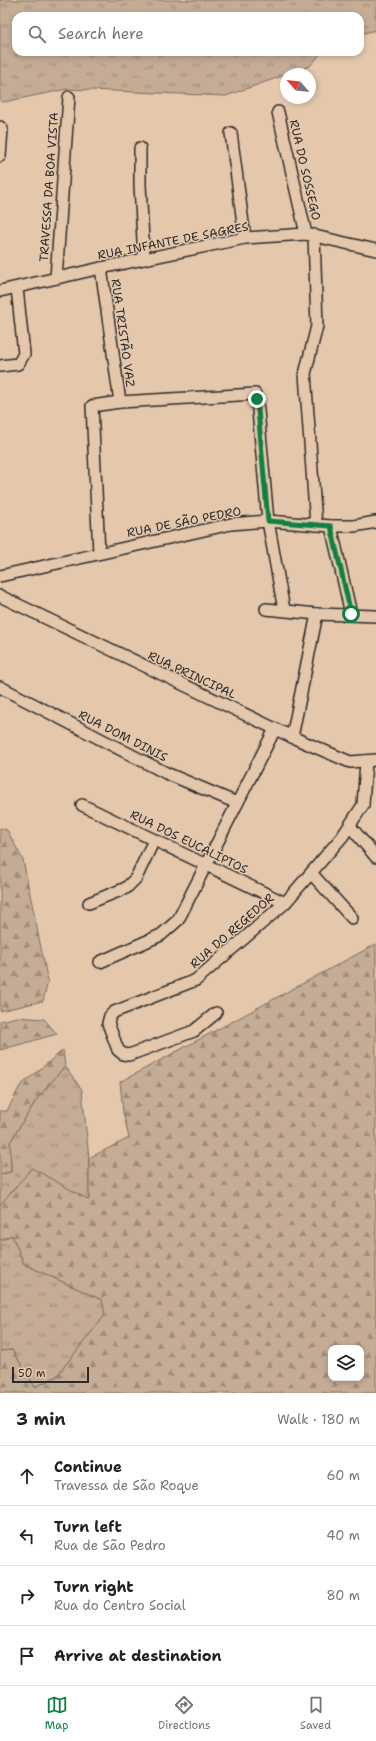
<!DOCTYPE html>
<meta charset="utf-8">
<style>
:root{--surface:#fff;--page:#f2f2f2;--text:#202124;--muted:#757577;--line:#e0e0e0;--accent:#0b8043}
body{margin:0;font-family:"Shantell Sans",sans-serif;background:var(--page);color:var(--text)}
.controls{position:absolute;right:12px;bottom:12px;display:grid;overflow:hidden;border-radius:8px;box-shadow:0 2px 6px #0003}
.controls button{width:36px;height:36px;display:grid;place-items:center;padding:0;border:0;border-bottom:1px solid var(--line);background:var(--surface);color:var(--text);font:20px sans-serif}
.compass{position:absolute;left:280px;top:68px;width:36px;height:36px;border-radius:50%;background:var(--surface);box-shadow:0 2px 6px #0003;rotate:297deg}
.scale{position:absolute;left:12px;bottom:10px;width:77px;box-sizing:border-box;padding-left:4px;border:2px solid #2b2b2b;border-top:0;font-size:11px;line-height:14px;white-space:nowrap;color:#2b2b2b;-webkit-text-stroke:3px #e5c8ac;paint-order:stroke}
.stop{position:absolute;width:12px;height:12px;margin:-9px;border:3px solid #0b8043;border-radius:50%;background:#fff}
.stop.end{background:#0b8043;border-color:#fff;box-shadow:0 1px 4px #0008}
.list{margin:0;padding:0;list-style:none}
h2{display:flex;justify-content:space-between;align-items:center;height:52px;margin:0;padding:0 16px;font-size:17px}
h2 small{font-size:13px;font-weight:400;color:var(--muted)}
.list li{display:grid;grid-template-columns:26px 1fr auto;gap:12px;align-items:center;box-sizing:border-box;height:60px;padding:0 16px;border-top:1px solid var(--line)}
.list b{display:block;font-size:15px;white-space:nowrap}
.list p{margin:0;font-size:13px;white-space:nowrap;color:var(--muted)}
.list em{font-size:13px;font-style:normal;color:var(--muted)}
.icon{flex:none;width:22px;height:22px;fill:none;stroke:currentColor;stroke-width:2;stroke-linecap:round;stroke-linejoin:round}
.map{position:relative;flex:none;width:376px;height:1393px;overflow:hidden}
.search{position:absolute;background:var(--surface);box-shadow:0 2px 6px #0003;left:12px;right:12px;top:12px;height:44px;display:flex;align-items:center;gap:10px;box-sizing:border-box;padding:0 14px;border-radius:12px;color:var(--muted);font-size:15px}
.sheet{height:292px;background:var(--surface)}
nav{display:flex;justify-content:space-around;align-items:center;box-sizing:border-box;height:56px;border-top:1px solid var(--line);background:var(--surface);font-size:11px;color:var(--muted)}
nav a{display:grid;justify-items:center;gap:2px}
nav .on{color:var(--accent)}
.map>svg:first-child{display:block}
.grass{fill:url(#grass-tufts);stroke:#786c60}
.forest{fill:url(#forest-firs);stroke:#786c60;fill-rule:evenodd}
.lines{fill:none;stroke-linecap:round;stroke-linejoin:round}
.minor-casing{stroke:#2b2b2b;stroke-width:14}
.minor{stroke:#e5c8ac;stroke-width:11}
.route{stroke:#0b8043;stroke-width:5}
.labels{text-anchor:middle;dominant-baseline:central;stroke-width:3;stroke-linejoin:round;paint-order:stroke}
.street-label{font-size:12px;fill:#2b2b2b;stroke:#e5c8ac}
</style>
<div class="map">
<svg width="376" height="1393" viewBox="0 0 376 1393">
<defs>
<pattern id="grass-tufts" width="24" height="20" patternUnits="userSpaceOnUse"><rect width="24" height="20" fill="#c4ac95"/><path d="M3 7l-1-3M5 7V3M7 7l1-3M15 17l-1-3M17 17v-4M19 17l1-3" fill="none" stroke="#9f8c7a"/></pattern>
<pattern id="forest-firs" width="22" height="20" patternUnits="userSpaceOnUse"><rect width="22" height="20" fill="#c4ac95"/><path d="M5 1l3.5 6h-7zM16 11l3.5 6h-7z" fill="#9f8c7a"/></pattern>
</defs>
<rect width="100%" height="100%" fill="#e5c8ac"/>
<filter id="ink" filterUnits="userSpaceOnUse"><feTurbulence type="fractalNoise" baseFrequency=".025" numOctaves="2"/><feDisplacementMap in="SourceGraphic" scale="8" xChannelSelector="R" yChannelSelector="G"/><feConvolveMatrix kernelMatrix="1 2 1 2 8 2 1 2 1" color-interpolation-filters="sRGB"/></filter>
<g filter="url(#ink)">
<g class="grass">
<polygon points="0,0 376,0 376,30 360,34 360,16 16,16 16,52 322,52 310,66 226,96 67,89 4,102 0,101"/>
<polygon points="65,1066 82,1090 89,1158 89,1201 0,1205 0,1174 11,1172 10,1142 37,1099"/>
<polygon points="12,1235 24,1264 102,1300 106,1315 56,1377 35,1387 12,1350 0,1351 0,1240"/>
</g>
<g class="forest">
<polygon points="0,828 7,830 23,860 48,982 43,1001 0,1011"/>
<path d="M376,944V1393H0V1351L12,1350L35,1387L56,1377L105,1315L102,1300L24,1264L12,1235L0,1240V1205L32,1168L89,1200V1158L129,1138L123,1112L120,1082ZM331,1348H361V1378H331Z"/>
<polygon points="17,1017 44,1019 57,1034 0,1050 0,1021"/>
<polygon points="63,1050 65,1066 37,1099 10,1142 11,1172 0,1174 0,1111 7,1111 20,1086"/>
</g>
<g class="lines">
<g class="minor-casing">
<g id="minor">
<polyline points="278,112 306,234"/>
<polyline points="0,127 2,129 0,156"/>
<polyline points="231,133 245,238"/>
<polyline points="140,148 140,185 144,259"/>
<polyline points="314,235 317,326 305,374 316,525"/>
<polyline points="101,268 120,402"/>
<polyline points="56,278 69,97"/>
<polyline points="0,291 101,268 245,238 306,234 376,250"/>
<polyline points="0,366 18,364 24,354 17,288"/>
<polyline points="331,526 351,614"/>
<polyline points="99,553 92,406 120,402 255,394 257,399 268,521 284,610"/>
<polyline points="0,576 231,524 268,521 331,526 354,526 376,522"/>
<polyline points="0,596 292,737 350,762 376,760"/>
<polyline points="266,609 317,614 376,616"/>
<polyline points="0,687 166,773 237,803"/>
<polyline points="292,737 317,614"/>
<polyline points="82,805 285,903"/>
<polyline points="350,826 376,857"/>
<polyline points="311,873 352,918"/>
<polyline points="89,903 126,888 136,878 154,840"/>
<polyline points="100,962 161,935 178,920 275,729"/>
<polyline points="216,1013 194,1031 129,1055 123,1054 118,1050 108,1023 110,1016 114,1012 196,980 285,903 342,837 363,805 366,761"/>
</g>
</g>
<use href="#minor" class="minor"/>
</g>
</g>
<g class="lines" filter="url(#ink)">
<polyline class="route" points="257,399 268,521 331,526 351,614"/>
</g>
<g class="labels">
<g class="street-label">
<text transform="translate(305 170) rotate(77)">RUA DO SOSSEGO</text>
<text transform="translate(49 187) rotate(-86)">TRAVESSA DA BOA VISTA</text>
<text transform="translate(173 241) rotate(-11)">RUA INFANTE DE SAGRES</text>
<text transform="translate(123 333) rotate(82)">RUA TRISTÃO VAZ</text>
<text transform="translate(184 522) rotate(-11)">RUA DE SÃO PEDRO</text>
<text transform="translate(192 675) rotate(25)">RUA PRINCIPAL</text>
<text transform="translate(123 736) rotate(27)">RUA DOM DINIS</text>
<text transform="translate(189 842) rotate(26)">RUA DOS EUCALIPTOS</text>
<text transform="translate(232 931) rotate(-41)">RUA DO REGEDOR</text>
</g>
</g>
</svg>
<div class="controls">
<button><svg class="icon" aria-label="layers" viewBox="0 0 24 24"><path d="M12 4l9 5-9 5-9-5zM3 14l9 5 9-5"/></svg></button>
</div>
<svg class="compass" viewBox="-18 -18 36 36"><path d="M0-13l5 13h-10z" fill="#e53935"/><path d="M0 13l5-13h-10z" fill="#757577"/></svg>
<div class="scale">50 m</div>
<div class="stop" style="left:351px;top:614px"></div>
<div class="stop end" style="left:257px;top:399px"></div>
<div class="search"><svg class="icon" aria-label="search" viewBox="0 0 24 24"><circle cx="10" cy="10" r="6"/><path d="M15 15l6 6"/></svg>Search here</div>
</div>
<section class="sheet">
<h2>3 min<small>Walk · 180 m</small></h2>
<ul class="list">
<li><svg class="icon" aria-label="ahead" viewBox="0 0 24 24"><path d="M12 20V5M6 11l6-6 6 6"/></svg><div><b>Continue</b><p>Travessa de São Roque</p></div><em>60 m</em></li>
<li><svg class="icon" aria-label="left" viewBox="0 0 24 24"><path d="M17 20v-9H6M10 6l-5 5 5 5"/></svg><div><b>Turn left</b><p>Rua de São Pedro</p></div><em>40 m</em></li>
<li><svg class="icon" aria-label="right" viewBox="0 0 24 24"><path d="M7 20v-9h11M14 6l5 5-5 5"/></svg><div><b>Turn right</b><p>Rua do Centro Social</p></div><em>80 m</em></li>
<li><svg class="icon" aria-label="arrive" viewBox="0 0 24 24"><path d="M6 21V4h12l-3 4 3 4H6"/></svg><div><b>Arrive at destination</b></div></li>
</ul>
</section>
<nav>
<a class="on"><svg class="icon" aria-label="map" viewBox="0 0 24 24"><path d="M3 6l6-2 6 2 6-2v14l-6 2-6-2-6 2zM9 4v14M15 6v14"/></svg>Map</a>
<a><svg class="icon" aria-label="directions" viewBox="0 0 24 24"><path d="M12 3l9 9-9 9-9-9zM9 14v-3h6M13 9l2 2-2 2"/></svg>Directions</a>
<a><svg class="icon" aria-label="saved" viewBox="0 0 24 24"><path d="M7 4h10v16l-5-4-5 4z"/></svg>Saved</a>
</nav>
